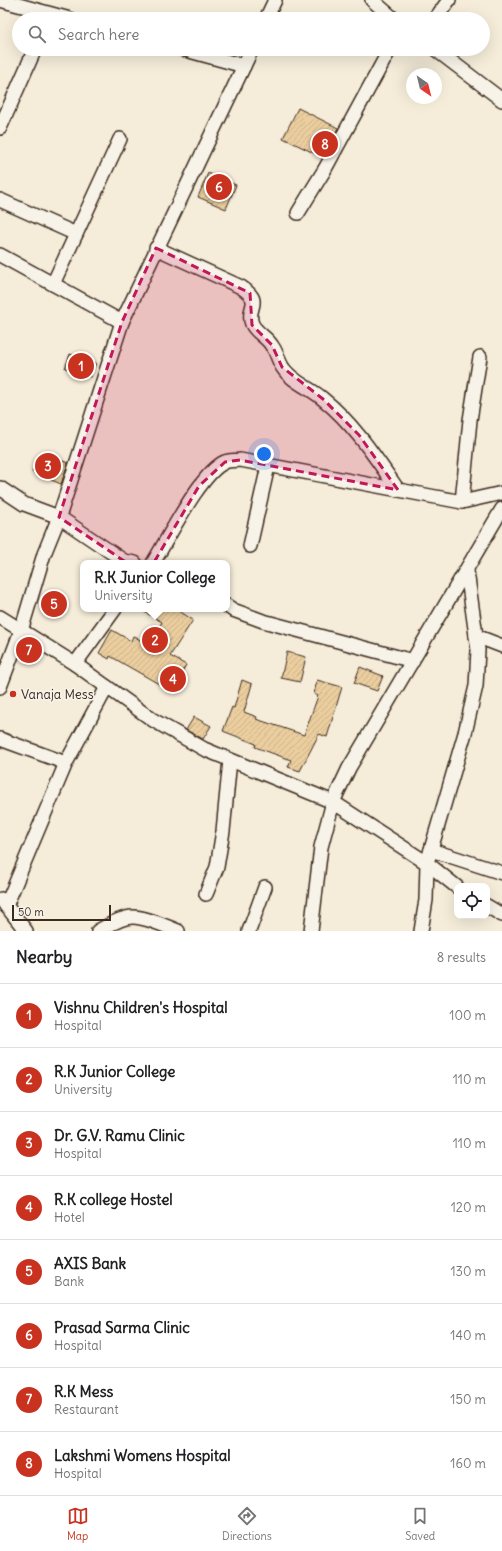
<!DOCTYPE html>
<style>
:root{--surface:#fff;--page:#f6f6f6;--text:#202124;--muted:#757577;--line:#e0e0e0;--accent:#c8321e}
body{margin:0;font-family:Delius,sans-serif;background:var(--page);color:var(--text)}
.controls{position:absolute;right:12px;bottom:12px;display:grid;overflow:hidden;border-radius:8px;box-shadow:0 4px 16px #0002}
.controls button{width:36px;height:36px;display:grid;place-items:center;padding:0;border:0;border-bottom:1px solid var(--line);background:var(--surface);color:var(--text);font:20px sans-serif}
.compass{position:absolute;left:406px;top:68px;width:36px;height:36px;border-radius:50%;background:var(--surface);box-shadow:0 4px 16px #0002;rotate:145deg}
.scale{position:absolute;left:12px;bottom:10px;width:99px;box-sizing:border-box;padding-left:4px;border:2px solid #3b2a1e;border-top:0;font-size:11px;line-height:14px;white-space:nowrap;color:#3b2a1e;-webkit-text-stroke:3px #f7f3e8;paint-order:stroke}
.you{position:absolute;left:264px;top:454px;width:14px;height:14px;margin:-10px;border:3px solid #fff;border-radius:50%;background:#1a73e8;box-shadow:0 0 0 6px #1a73e833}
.badge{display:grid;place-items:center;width:26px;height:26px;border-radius:50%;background:var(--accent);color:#fff;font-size:13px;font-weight:700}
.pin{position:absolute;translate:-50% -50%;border:2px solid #fff;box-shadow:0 1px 4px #0006}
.popup{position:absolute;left:80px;top:560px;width:150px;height:52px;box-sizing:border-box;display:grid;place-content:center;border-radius:8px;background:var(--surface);filter:drop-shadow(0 1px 3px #0005);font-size:13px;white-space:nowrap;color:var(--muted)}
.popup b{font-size:15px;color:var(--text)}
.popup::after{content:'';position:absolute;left:50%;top:100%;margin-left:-8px;border:8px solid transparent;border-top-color:var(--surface)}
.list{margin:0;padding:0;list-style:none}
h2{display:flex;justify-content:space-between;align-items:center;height:52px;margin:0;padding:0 16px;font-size:17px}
h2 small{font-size:13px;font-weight:400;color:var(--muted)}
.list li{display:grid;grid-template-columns:26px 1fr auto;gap:12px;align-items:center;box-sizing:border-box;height:64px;padding:0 16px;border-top:1px solid var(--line)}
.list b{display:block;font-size:15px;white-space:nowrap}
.list p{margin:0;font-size:13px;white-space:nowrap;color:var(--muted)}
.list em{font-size:13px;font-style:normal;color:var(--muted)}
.icon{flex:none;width:22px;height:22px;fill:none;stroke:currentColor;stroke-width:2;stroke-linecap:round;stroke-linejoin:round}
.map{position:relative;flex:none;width:502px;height:931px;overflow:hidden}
.search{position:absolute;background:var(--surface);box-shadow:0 4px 16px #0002;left:12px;right:12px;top:12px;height:44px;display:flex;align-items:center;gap:10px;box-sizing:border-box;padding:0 14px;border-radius:22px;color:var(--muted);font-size:15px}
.sheet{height:564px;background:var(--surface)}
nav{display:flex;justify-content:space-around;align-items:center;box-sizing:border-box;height:56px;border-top:1px solid var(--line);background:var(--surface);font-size:11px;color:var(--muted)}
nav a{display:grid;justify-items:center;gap:2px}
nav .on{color:var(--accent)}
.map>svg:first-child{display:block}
.building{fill:url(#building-hatch);stroke:#3b2a1e}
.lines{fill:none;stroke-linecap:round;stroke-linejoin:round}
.minor-casing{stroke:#3b2a1e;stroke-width:16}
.minor{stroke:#f7f3e8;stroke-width:13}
.marked{fill:#c2185b;fill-opacity:0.2;stroke:#c2185b;stroke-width:3;stroke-dasharray:8 5;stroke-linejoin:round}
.poi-dot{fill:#c8321e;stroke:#f7f3e8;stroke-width:1.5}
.labels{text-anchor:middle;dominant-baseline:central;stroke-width:3.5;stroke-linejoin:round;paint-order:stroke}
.poi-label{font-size:13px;fill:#3b2a1e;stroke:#f7f3e8;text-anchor:start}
</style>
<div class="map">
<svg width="502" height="931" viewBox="0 0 502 931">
<defs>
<pattern id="building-hatch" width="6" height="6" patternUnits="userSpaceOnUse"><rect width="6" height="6" fill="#ebce9f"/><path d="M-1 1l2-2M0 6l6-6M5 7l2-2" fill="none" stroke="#cab188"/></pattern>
</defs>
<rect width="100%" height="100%" fill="#f5ecd9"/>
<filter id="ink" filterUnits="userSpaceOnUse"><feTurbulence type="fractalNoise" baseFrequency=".025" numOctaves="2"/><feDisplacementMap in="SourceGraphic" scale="8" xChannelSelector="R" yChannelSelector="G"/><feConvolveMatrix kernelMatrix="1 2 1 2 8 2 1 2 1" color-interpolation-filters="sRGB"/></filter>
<g filter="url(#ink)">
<g class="building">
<polygon points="298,108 338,128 322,157 283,138"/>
<polygon points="208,173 236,185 226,209 198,197"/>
<polygon points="70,354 96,363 90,377 65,368"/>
<polygon points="41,452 68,463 61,484 32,472"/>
<polygon points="139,609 176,609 193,620 170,656 186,665 171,691 110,656 109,659 99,653 112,630 131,641 133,636 148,644 162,622"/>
<polygon points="287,652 306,657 300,682 281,678"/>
<polygon points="360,667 383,676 377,691 354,683"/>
<polygon points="242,680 252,684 244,712 257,717 256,719 304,735 318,696 314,694 317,680 342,687 327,737 319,734 300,771 288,767 291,760 255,747 256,744 223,731 232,707 234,708"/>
<polygon points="194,717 211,726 203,739 186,730"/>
</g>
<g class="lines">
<g class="minor-casing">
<g id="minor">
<polyline points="0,0 70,19"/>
<polyline points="372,0 394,19"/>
<polyline points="266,19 275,0"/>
<polyline points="435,19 449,0"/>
<polyline points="182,49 244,66"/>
<polyline points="435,49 502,100"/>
<polyline points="0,128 35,49"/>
<polyline points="0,200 76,234"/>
<polyline points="298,213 325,169 390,49"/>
<path d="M156,248L241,287C265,303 245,307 252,324C256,333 267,337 272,346C277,352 278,361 283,368C292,382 311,388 323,399C354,424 376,458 398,490"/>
<polyline points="0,255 122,322"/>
<polyline points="53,284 120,139"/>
<polyline points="0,488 24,504 59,517 124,561 135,563"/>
<polyline points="462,502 470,420 480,357"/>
<polyline points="250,546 268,466"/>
<path d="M153,563C168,539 201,472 225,462C229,460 236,461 240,460L462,502L502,493"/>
<polyline points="227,606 233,610 263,621 413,661"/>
<polyline points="0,617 75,664 153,720 204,749 333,802 427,863 457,887"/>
<polyline points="476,636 502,646"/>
<polyline points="75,664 115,609"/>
<polyline points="0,687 21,631 44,554 59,517 122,322 252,49"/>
<polyline points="0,739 66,763"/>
<polyline points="431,850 502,873"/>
<polyline points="206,894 217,867 223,831 230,760"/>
<polyline points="1,899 26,931"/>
<polyline points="6,906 66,763 107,687"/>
<polyline points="487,906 502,915"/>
<path d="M98,931C108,926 121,917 133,917C146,917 165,926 178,931"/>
<polyline points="249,931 265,887"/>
<polyline points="311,931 321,847 333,802 349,768 502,509"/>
<polyline points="421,931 426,900 427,863 465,733 476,686 478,650 467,571"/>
</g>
</g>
<use href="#minor" class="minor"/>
</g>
</g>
<path class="marked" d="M156,248L250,293L252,325L272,345L282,367L323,399L359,435L398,490L240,460L225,462L199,486L153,564L124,561L59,517L122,322Z"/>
<circle class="poi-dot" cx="13" cy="694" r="4"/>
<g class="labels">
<g class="poi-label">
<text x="21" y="694">Vanaja Mess</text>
</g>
</g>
</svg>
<div class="controls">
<button><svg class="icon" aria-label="locate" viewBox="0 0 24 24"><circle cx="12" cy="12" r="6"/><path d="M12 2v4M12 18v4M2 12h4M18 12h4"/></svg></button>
</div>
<svg class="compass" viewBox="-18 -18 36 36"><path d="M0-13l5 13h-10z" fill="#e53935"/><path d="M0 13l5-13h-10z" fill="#757577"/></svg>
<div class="scale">50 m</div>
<div class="you"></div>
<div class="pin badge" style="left:81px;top:366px">1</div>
<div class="pin badge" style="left:155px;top:640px">2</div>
<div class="popup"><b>R.K Junior College</b>University</div>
<div class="pin badge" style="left:48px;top:466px">3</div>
<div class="pin badge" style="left:173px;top:679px">4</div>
<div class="pin badge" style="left:54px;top:604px">5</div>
<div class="pin badge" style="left:219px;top:187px">6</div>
<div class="pin badge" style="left:29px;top:650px">7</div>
<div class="pin badge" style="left:325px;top:144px">8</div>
<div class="search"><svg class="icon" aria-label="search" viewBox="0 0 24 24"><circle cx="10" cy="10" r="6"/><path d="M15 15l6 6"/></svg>Search here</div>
</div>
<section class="sheet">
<h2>Nearby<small>8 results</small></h2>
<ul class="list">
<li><span class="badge">1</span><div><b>Vishnu Children's Hospital</b><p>Hospital</p></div><em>100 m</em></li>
<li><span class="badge">2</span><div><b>R.K Junior College</b><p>University</p></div><em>110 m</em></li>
<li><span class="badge">3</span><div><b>Dr. G.V. Ramu Clinic</b><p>Hospital</p></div><em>110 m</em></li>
<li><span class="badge">4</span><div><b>R.K college Hostel</b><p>Hotel</p></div><em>120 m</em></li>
<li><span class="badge">5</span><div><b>AXIS Bank</b><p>Bank</p></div><em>130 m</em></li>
<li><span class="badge">6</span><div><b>Prasad Sarma Clinic</b><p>Hospital</p></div><em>140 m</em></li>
<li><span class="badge">7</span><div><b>R.K Mess</b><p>Restaurant</p></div><em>150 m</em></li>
<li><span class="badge">8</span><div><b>Lakshmi Womens Hospital</b><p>Hospital</p></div><em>160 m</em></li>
</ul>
</section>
<nav>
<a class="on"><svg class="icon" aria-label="map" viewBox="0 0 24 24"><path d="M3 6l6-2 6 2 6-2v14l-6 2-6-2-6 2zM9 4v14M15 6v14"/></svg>Map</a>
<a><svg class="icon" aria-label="directions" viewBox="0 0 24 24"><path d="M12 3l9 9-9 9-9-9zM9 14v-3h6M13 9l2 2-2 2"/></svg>Directions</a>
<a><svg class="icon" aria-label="saved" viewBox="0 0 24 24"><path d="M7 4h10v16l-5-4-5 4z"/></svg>Saved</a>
</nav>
